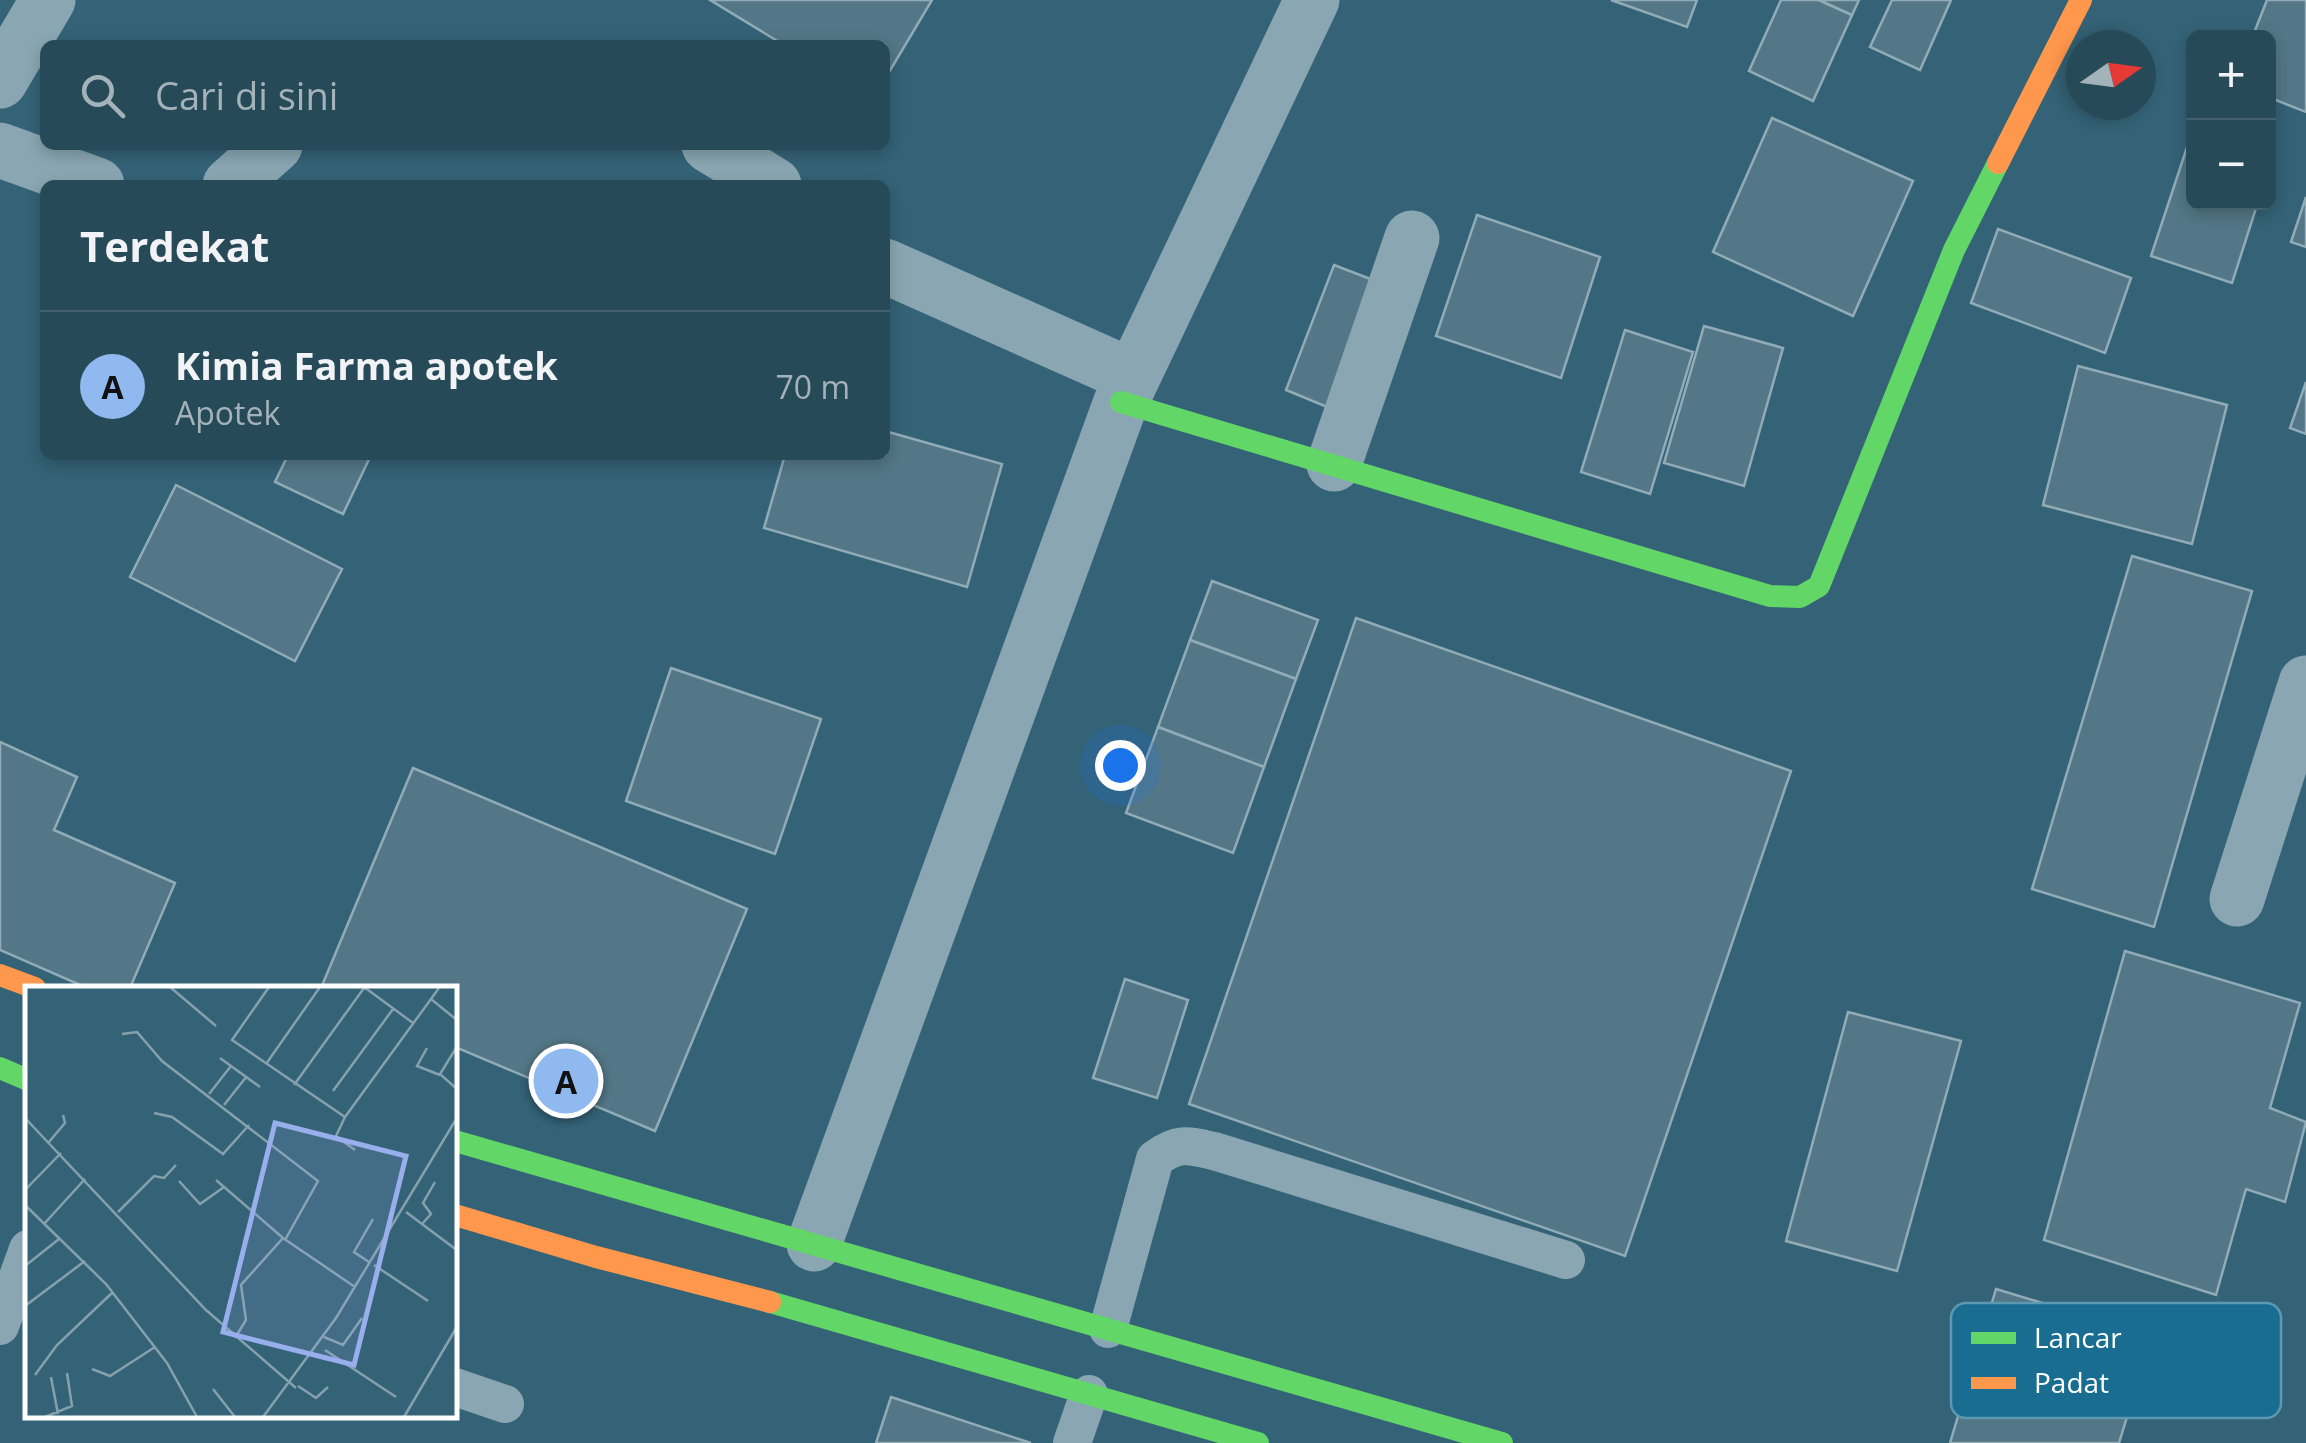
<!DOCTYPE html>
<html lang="id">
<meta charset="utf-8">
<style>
:root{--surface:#274a58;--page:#335461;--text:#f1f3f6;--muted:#a4b3ba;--line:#43626e;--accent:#90b9f0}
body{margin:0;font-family:"Open Sans",sans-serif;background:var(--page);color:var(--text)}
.controls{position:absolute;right:30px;top:30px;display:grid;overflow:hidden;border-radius:15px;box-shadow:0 5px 15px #0003}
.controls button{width:90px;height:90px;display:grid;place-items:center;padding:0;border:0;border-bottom:2px solid var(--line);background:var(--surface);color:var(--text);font:50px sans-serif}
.compass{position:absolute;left:2066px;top:30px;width:90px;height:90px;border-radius:50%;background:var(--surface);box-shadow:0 5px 15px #0003;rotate:76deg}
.you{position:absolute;left:1120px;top:765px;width:35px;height:35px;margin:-25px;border:8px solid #fff;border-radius:50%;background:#1a73e8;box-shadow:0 0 0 15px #1a73e833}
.badge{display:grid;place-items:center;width:65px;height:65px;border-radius:50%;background:var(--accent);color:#111;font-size:32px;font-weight:700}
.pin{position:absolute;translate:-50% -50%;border:5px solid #fff;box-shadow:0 2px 10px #0006}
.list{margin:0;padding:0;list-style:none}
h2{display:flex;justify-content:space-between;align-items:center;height:130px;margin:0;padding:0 40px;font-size:42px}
h2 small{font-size:32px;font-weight:400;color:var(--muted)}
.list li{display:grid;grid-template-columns:65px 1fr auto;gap:30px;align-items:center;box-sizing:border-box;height:150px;padding:0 40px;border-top:2px solid var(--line)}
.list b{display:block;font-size:38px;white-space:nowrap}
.list p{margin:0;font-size:32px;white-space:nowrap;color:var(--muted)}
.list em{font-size:32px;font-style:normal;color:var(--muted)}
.icon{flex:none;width:55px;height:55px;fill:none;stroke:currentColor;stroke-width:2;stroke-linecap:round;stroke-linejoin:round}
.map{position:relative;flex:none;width:2306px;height:1443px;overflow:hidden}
.search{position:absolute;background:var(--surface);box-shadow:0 5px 15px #0003;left:40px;top:40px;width:850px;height:110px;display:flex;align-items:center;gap:25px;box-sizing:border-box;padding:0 35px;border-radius:15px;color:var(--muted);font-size:38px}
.panel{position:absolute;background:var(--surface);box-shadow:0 5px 15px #0003;left:40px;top:180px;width:850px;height:280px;border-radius:15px}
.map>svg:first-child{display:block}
.building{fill:#537786;stroke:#91acb7;stroke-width:2.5}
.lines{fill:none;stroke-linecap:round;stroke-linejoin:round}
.lane{stroke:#89a6b2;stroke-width:38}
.street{stroke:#89a6b2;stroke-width:55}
.fast{stroke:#63d668;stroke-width:22}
.slow{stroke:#ff974d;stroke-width:22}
.inset-road{fill:none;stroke:#85a1ad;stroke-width:2.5}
.view{fill:#99afed;fill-opacity:0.15;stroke:#99afed;stroke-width:5}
.inset-edge{fill:none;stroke:#fff;stroke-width:5}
.key{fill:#196d91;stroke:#5e99b2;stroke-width:2.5}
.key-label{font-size:28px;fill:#fff}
</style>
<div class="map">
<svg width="2306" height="1443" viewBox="0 0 2306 1443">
<rect width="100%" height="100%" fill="#346276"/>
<g class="building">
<polygon points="710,0 932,0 885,79 885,45 784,45"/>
<polygon points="1611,0 1697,0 1687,27"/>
<polygon points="1781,0 1819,0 1852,15 1813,101 1749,71"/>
<polygon points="1819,0 1859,0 1852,15"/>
<polygon points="1892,0 1951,0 1920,70 1870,47"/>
<polygon points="2267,0 2306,0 2306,112 2268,97 2268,38 2252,38"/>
<polygon points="1772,118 1913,181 1853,316 1713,252"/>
<polygon points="2194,126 2194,202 2258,202 2232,283 2151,256"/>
<polygon points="2306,197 2306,247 2291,242"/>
<polygon points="1477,215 1600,257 1561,378 1436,336"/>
<polygon points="1998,229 2131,278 2105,353 1971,303"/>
<polygon points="1334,265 1386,285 1337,411 1286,390"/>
<polygon points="1704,326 1783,348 1744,486 1664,463"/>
<polygon points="1625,330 1693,352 1650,494 1581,472"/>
<polygon points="2078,366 2227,405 2192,544 2043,505"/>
<polygon points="2306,382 2306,434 2290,428"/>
<polygon points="885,431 1002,464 967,587 764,528 785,455 885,455"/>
<polygon points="288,455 371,455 343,514 275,482"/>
<polygon points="176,485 342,569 295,661 130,577"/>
<polygon points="2132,556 2252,591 2154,927 2032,889"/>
<polygon points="1212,581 1318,620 1296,679 1190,640"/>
<polygon points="1356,618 1791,771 1625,1256 1189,1104"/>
<polygon points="1190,640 1296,679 1264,767 1158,727"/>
<polygon points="671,668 821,719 775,854 626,801"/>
<polygon points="1158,727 1264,767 1233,853 1126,813"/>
<polygon points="0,742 77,777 54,830 175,883 130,988 87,988 0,950"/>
<polygon points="413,768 747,909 655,1131 455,1047 455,988 321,988"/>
<polygon points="2125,951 2300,1003 2270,1108 2306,1122 2285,1202 2246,1189 2216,1295 2044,1240"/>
<polygon points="1125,979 1188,1000 1157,1098 1093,1078"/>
<polygon points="1848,1012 1961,1041 1897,1271 1786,1241"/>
<polygon points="1996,1289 2152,1336 2119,1443 1950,1443"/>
<polygon points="891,1397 1031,1443 876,1443"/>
</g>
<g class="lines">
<g class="lane">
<polyline points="0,1326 28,1249"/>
<path d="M1108,1329L1155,1159C1177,1142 1188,1145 1214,1151L1566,1260"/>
<polyline points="455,1387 505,1404"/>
<polyline points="1072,1443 1089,1394"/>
</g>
<g class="street">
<polyline points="0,81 48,0"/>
<polyline points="709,145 774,185"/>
<polyline points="0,150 97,185"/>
<polyline points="230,185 275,145"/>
<polyline points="885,266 1132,376"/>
<polyline points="1334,464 1412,238"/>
<polyline points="2237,899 2306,683"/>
<polyline points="814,1244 1121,402 1312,0"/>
</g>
<g class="fast">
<polyline points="1121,402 1770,596 1800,597 1819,586 1954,250 1998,163"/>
<polyline points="0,1068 28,1080"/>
<polyline points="455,1141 1502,1443"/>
<polyline points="770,1302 1258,1443"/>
</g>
<g class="slow">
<polyline points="1998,163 2081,0"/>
<polyline points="0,975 35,988"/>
<polyline points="455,1215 596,1257 770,1302"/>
</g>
</g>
<g transform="translate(25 986)">
<rect width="432" height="432" fill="#346276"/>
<path class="inset-road" d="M145,1L191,40M244,1L207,54L320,131L414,2M339,1L388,37M406,13L433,35M97,48L112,46L137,75L293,195L260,254M433,59L415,88L433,104M402,62L392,80L415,89M195,72L235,101M241,78L295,1M269,99L339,2M308,105L368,23M184,108L206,80M199,119L222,90M129,127L147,131L198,168L224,139M320,131L311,150L330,164M0,132L181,324L271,402M24,156L40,137L38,129M191,194L258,252L330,301M154,195L175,218L199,201M0,204L36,167M0,219L81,298L142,377L172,431M93,226L129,190L139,192L151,179M381,226L433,265M19,238L60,193M397,238L406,228L398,217L410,196M344,276L329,266L348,233M349,279L403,315M0,280L34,253M0,320L60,275M299,351L318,359L337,332M210,352L221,334L216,299L258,252M300,364L371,411M67,383L85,390L130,361M10,389L32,359L88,306M26,391L33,428M273,400L291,412L303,401M188,403L210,431M20,431L47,420L42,387M238,431L311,332L433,130M379,431L433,339"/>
<path class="view" d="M250,137L381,170L329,379L198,346Z"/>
<rect width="432" height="432" class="inset-edge"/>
</g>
<rect x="1951" y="1303" width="330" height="115" rx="15" class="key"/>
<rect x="1971" y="1332" width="45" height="12" fill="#63d668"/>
<rect x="1971" y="1377" width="45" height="12" fill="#ff974d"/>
<g class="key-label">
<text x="2034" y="1348">Lancar</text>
<text x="2034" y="1393">Padat</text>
</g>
</svg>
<div class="controls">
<button>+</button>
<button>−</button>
</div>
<svg class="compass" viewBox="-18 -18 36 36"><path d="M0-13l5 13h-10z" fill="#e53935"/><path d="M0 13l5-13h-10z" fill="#a4b3ba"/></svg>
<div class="you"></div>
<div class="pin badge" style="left:566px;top:1081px">A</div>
<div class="search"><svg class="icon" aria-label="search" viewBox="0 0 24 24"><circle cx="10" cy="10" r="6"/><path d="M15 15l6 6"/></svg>Cari di sini</div>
<section class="panel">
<h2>Terdekat<small></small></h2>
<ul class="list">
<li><span class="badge">A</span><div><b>Kimia Farma apotek</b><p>Apotek</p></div><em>70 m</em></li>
</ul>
</section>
</div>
